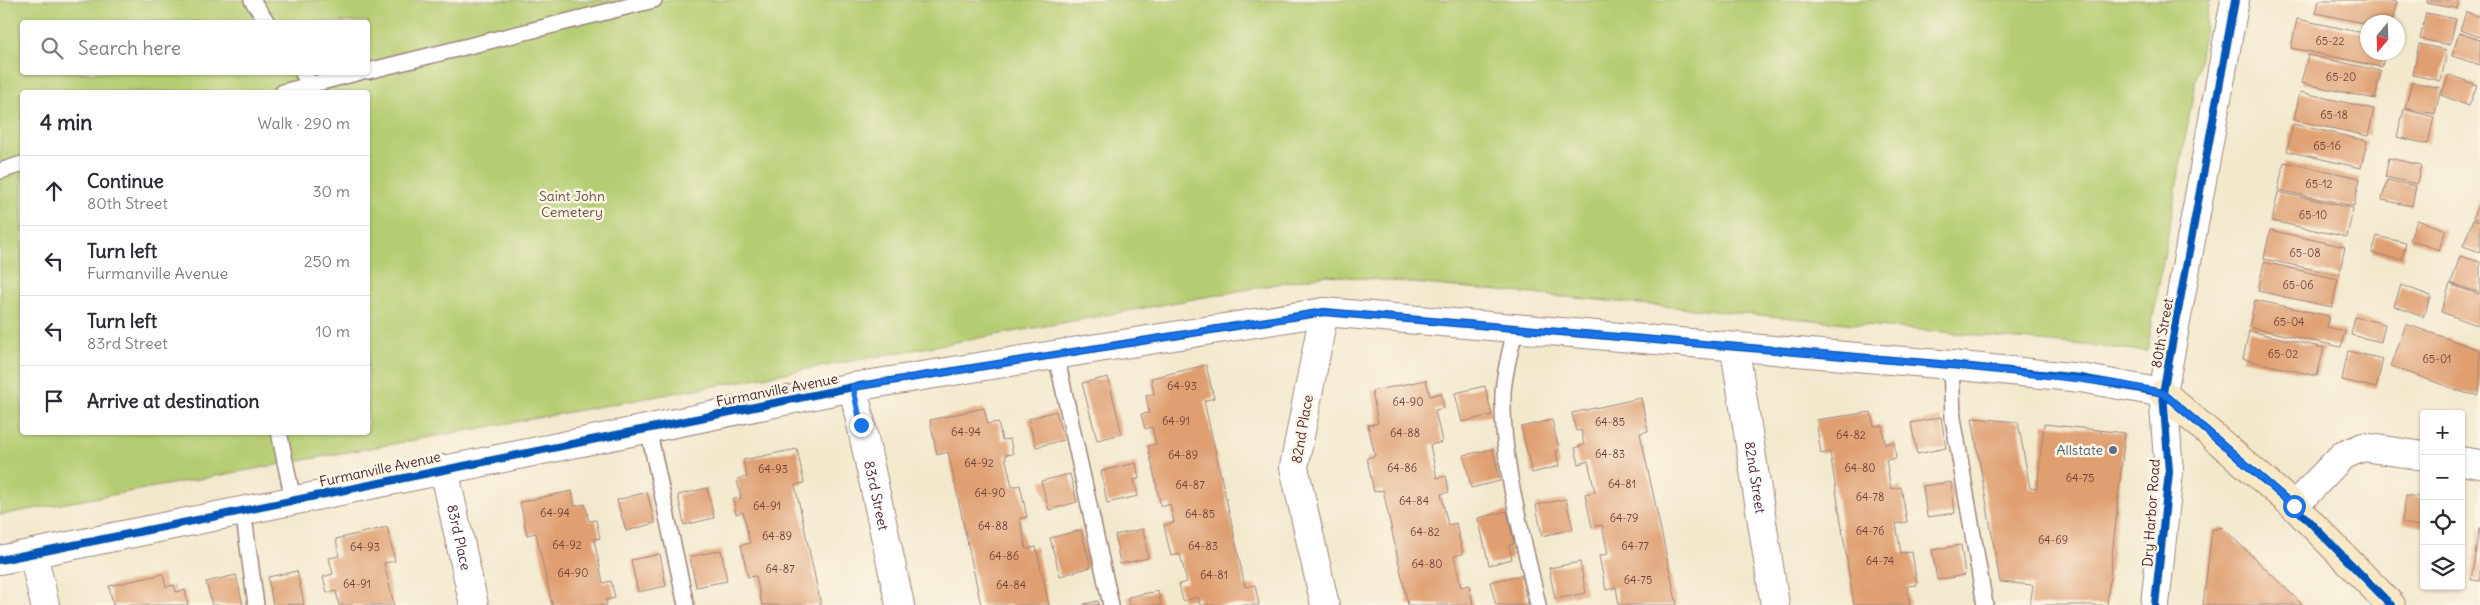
<!DOCTYPE html>
<meta charset="utf-8">
<style>
:root{--surface:#fff;--page:#f2f2f3;--text:#2b2b33;--muted:#7c7c81;--line:#e1e1e2}
body{margin:0;font-family:Delius,sans-serif;background:var(--page);color:var(--text)}
.controls{position:absolute;right:15px;bottom:15px;display:grid;overflow:hidden;border-radius:5px;box-shadow:0 1px 4px #0004}
.controls button{width:45px;height:45px;display:grid;place-items:center;padding:0;border:0;border-bottom:1px solid var(--line);background:var(--surface);color:var(--text);font:25px sans-serif}
.compass{position:absolute;left:2360px;top:15px;width:45px;height:45px;border-radius:50%;background:var(--surface);box-shadow:0 1px 4px #0004;rotate:199deg}
.stop{position:absolute;width:15px;height:15px;margin:-11px;border:4px solid #1a73e8;border-radius:50%;background:#fff}
.stop.end{background:#1a73e8;border-color:#fff;box-shadow:0 1px 5px #0008}
.list{margin:0;padding:0;list-style:none}
h2{display:flex;justify-content:space-between;align-items:center;height:65px;margin:0;padding:0 20px;font-size:21px}
h2 small{font-size:16px;font-weight:400;color:var(--muted)}
.list li{display:grid;grid-template-columns:32px 1fr auto;gap:15px;align-items:center;box-sizing:border-box;height:70px;padding:0 20px;border-top:1px solid var(--line)}
.list b{display:block;font-size:19px;white-space:nowrap}
.list p{margin:0;font-size:16px;white-space:nowrap;color:var(--muted)}
.list em{font-size:16px;font-style:normal;color:var(--muted)}
.icon{flex:none;width:28px;height:28px;fill:none;stroke:currentColor;stroke-width:2;stroke-linecap:round;stroke-linejoin:round}
.map{position:relative;flex:none;width:2480px;height:605px;overflow:hidden}
.search{position:absolute;background:var(--surface);box-shadow:0 1px 4px #0004;left:20px;top:20px;width:350px;height:55px;display:flex;align-items:center;gap:12px;box-sizing:border-box;padding:0 18px;border-radius:5px;color:var(--muted);font-size:19px}
.panel{position:absolute;background:var(--surface);box-shadow:0 1px 4px #0004;left:20px;top:90px;width:350px;height:345px;border-radius:5px}
.map>svg:first-child{display:block}
.green{fill:#b5cd72;stroke:#80764e;fill-rule:evenodd}
.building{fill:#df9f71}
.lines{fill:none;stroke-linecap:round;stroke-linejoin:round}
.lane-casing{stroke:#9e847c;stroke-width:18}
.street-casing{stroke:#9e847c;stroke-width:30}
.secondary-casing{stroke:#9e847c;stroke-width:30}
.lane{stroke:#fff;stroke-width:15}
.street{stroke:#fff;stroke-width:28}
.secondary{stroke:#f8e8c3;stroke-width:28}
.cycleway-casing{stroke:#fcf5e5;stroke-width:11}
.cycleway{stroke:#0057b8;stroke-width:8}
.route{stroke:#1a73e8;stroke-width:6}
.service-dot{fill:#5c6f8a;stroke:#fcf5e5;stroke-width:2}
.labels{text-anchor:middle;dominant-baseline:central;stroke-width:5;stroke-linejoin:round;paint-order:stroke}
.number-label{font-size:11px;fill:#6f3f3c}
.park-label{font-size:14px;fill:#6a5340;stroke:#fcf5e5}
.street-label{font-size:14px;fill:#4a1f2b;stroke:#fcf5e5}
.service-label{font-size:14px;fill:#4e5e75;stroke:#fcf5e5;text-anchor:end}
</style>
<div class="map">
<svg width="2480" height="605" viewBox="0 0 2480 605">
<rect width="100%" height="100%" fill="#fcf5e5"/>
<filter id="ink" filterUnits="userSpaceOnUse"><feTurbulence type="fractalNoise" baseFrequency=".02" numOctaves="2"/><feDisplacementMap in="SourceGraphic" scale="10" xChannelSelector="R" yChannelSelector="G"/><feConvolveMatrix kernelMatrix="1 2 1 2 8 2 1 2 1" color-interpolation-filters="sRGB"/></filter>
<filter id="wash" filterUnits="userSpaceOnUse"><feTurbulence type="fractalNoise" baseFrequency=".0096" numOctaves="4" result="noise"/><feDisplacementMap in="SourceGraphic" scale="20" xChannelSelector="R" yChannelSelector="G"/><feGaussianBlur stdDeviation="1.12" result="paint"/><feColorMatrix in="noise" values="0 0 0 0 0 0 0 0 0 0 0 0 0 0 0 0 0 1.4 0 .05"/><feComposite in="paint" operator="in"/></filter>
<g filter="url(#wash)">
<rect width="100%" height="100%" fill="#f2e9cd"/>
<path class="green" d="M0,0H2210L2147,351L1327,275L0,515ZM22,22H368V72H22ZM22,92H368V432H22Z"/>
<g id="blocks">
<g class="building">
<polygon points="2319,0 2387,0 2397,2 2392,22 2368,22 2368,24 2316,13"/>
<polygon points="2428,0 2459,0 2457,9 2427,3"/>
<polygon points="2466,12 2480,17 2480,37 2460,30"/>
<polygon points="2426,13 2456,19 2450,45 2420,39"/>
<polygon points="2297,19 2368,34 2368,52 2385,52 2382,67 2291,48"/>
<polygon points="2459,33 2480,40 2480,65 2452,56"/>
<polygon points="2419,44 2447,50 2441,81 2413,75"/>
<polygon points="2308,55 2381,71 2375,99 2301,83"/>
<polygon points="2449,75 2477,85 2469,106 2441,95"/>
<polygon points="2412,82 2441,88 2435,114 2405,108"/>
<polygon points="2300,92 2374,109 2368,136 2294,120"/>
<polygon points="2404,109 2434,117 2428,144 2397,137"/>
<polygon points="2293,124 2367,141 2361,168 2287,151"/>
<polygon points="2389,158 2421,165 2417,184 2385,177"/>
<polygon points="2284,162 2360,178 2354,206 2278,190"/>
<polygon points="2387,180 2416,186 2412,206 2382,200"/>
<polygon points="2278,192 2353,208 2347,237 2272,221"/>
<polygon points="2480,199 2480,220 2473,218"/>
<polygon points="2417,220 2446,230 2439,250 2410,240"/>
<polygon points="2473,220 2480,222 2480,252 2463,246"/>
<polygon points="2270,230 2345,247 2339,275 2264,259"/>
<polygon points="2377,236 2406,243 2402,260 2372,253"/>
<polygon points="2460,256 2480,262 2480,293 2451,283"/>
<polygon points="2264,262 2338,279 2332,307 2258,291"/>
<polygon points="2450,284 2480,295 2480,326 2441,312"/>
<polygon points="2401,285 2431,296 2423,317 2394,306"/>
<polygon points="2255,300 2329,316 2327,327 2345,331 2341,347 2249,327"/>
<polygon points="2355,317 2385,324 2381,342 2351,335"/>
<polygon points="2406,324 2480,350 2480,387 2477,395 2465,393 2391,366"/>
<polygon points="2249,331 2324,348 2317,376 2243,359"/>
<polygon points="2348,351 2383,359 2376,388 2342,380"/>
<polygon points="1206,365 1214,398 1204,401 1232,525 1245,587 1255,585 1259,605 1200,605 1198,597 1183,601 1179,584 1187,582 1180,554 1171,556 1167,539 1164,525 1174,523 1170,504 1161,507 1148,446 1156,444 1152,427 1145,429 1141,414 1149,413 1146,395 1154,394 1151,378"/>
<polygon points="1108,377 1122,434 1097,440 1082,383"/>
<polygon points="1426,380 1430,396 1441,393 1444,408 1435,410 1442,442 1430,445 1437,478 1446,476 1449,492 1441,494 1448,525 1456,523 1463,554 1454,556 1461,587 1469,585 1473,605 1408,605 1383,490 1374,492 1367,458 1375,456 1368,425 1378,423 1372,391"/>
<polygon points="1485,386 1492,415 1462,422 1455,393"/>
<polygon points="1641,398 1648,431 1640,433 1677,605 1619,605 1616,587 1606,590 1599,556 1608,554 1602,525 1592,527 1585,494 1595,492 1588,461 1579,464 1575,448 1584,445 1581,430 1576,431 1572,413"/>
<polygon points="984,408 988,424 998,422 1002,440 1010,439 1013,454 1005,455 1012,487 1020,485 1027,517 1020,518 1026,549 1036,547 1049,605 981,605 948,452 937,455 930,420"/>
<polygon points="1056,411 1064,440 1036,447 1028,419"/>
<polygon points="1871,412 1874,426 1882,425 1885,444 1894,442 1896,458 1886,460 1891,489 1901,487 1907,522 1896,524 1901,553 1912,552 1917,585 1907,586 1910,605 1854,605 1830,452 1821,454 1816,420"/>
<polygon points="1941,417 1946,448 1917,454 1911,423"/>
<polygon points="1972,418 2018,422 2030,488 2037,489 2044,424 2125,433 2107,605 2030,605 2033,585 2000,582"/>
<polygon points="1552,420 1559,450 1556,452 1559,466 1532,473 1521,427"/>
<polygon points="797,449 804,483 795,485 821,605 762,605 756,576 748,577 741,545 750,543 743,512 736,514 733,499 741,498 737,479 747,477 743,460"/>
<polygon points="1493,449 1500,481 1471,488 1464,455"/>
<polygon points="1136,463 1139,479 1134,480 1138,496 1107,503 1101,471"/>
<polygon points="1070,474 1077,502 1049,510 1041,481"/>
<polygon points="1951,482 1955,513 1927,517 1923,486"/>
<polygon points="707,488 714,518 684,525 678,495"/>
<polygon points="572,491 575,506 585,504 589,521 596,520 600,538 594,539 603,583 611,581 615,598 605,600 607,605 552,605 536,533 527,535 520,502"/>
<polygon points="647,492 655,523 626,531 617,500"/>
<polygon points="2406,495 2424,498 2424,527 2402,523"/>
<polygon points="1566,499 1573,529 1542,536 1536,505"/>
<polygon points="1507,511 1514,544 1509,545 1512,559 1489,565 1478,518"/>
<polygon points="387,527 395,561 384,563 394,605 339,605 336,591 327,593 323,577 333,574 329,558 339,556 336,539"/>
<polygon points="2222,527 2303,605 2203,605 2212,530"/>
<polygon points="1143,529 1148,558 1120,564 1115,535"/>
<polygon points="2479,529 2480,529 2480,581 2471,580"/>
<polygon points="1081,530 1091,567 1060,576 1050,538"/>
<polygon points="1961,545 1965,575 1937,580 1932,550"/>
<polygon points="721,550 727,581 696,587 690,557"/>
<polygon points="660,554 666,586 638,592 631,560"/>
<polygon points="1580,562 1586,593 1555,599 1549,568"/>
<polygon points="297,571 304,604 273,605 268,577"/>
<polygon points="163,574 166,587 174,585 176,592 185,590 188,605 113,605 109,586"/>
<polygon points="236,575 243,605 212,605 206,582"/>
<polygon points="1521,575 1528,605 1496,605 1490,582"/>
<polygon points="1158,591 1161,605 1129,605 1128,597"/>
<polygon points="1098,601 1099,605 1084,605 1084,604"/>
</g>
</g>
</g>
<g filter="url(#ink)">
<use href="#blocks" fill-opacity="0" stroke="#9e847c" stroke-width="1"/>
<g class="lines">
<g class="lane-casing">
<g id="lane">
<polyline points="252,0 267,22"/>
<polyline points="368,71 654,0"/>
<polyline points="302,72 311,85 311,92"/>
<polyline points="283,92 360,72"/>
<polyline points="0,171 22,164"/>
<path d="M1515,329C1511,350 1504,372 1503,393C1501,465 1523,535 1538,605"/>
<polyline points="1056,355 1111,605"/>
<polyline points="1951,365 1953,418 1985,605"/>
<polyline points="648,428 686,605"/>
<polyline points="279,432 293,500"/>
<polyline points="243,510 256,605"/>
</g>
</g>
<g class="street-casing">
<g id="street">
<polyline points="1324,312 1294,467 1325,605"/>
<path id="s1" d="M1735,349L1775,605"/>
<path id="s2" d="M853,387L900,605"/>
<polyline points="2461,461 2480,464"/>
<path id="s3" d="M444,469L474,605"/>
<polyline points="2294,506 2342,456 2363,447 2424,456"/>
<polyline points="33,553 45,605"/>
<polyline points="0,560 853,387 1324,312 1951,365 2081,378 2163,393"/>
<polyline points="2155,605 2169,472 2163,393 2235,0"/>
</g>
</g>
<g class="secondary-casing">
<polyline id="secondary" points="2163,393 2294,506 2391,605"/>
</g>
<use href="#lane" class="lane"/>
<use href="#street" class="street"/>
<use href="#secondary" class="secondary"/>
<g class="cycleway-casing">
<g id="cycleway">
<polyline points="0,560 853,387 1324,312 1951,365 2081,378 2163,393 2294,506 2391,605"/>
<polyline points="2155,605 2169,472 2163,393 2235,0"/>
</g>
</g>
<use href="#cycleway" class="cycleway"/>
</g>
</g>
<g class="lines" filter="url(#ink)">
<polyline class="route" points="861,425 853,387 1324,312 1951,365 2120,384 2163,393 2294,506"/>
</g>
<circle class="service-dot" cx="2113" cy="450" r="5"/>
<g class="labels">
<g class="number-label">
<text x="2330" y="41">65-22</text>
<text x="2341" y="77">65-20</text>
<text x="2334" y="115">65-18</text>
<text x="2327" y="146">65-16</text>
<text x="2319" y="184">65-12</text>
<text x="2313" y="215">65-10</text>
<text x="2305" y="253">65-08</text>
<text x="2298" y="285">65-06</text>
<text x="2289" y="322">65-04</text>
<text x="2283" y="354">65-02</text>
<text x="2437" y="359">65-01</text>
<text x="1182" y="386">64-93</text>
<text x="1408" y="402">64-90</text>
<text x="1176" y="421">64-91</text>
<text x="1610" y="422">64-85</text>
<text x="966" y="432">64-94</text>
<text x="1405" y="433">64-88</text>
<text x="1851" y="435">64-82</text>
<text x="1610" y="454">64-83</text>
<text x="1183" y="455">64-89</text>
<text x="979" y="463">64-92</text>
<text x="1402" y="468">64-86</text>
<text x="1860" y="468">64-80</text>
<text x="773" y="469">64-93</text>
<text x="2080" y="478">64-75</text>
<text x="1622" y="484">64-81</text>
<text x="1190" y="485">64-87</text>
<text x="990" y="493">64-90</text>
<text x="1870" y="497">64-78</text>
<text x="1414" y="501">64-84</text>
<text x="767" y="506">64-91</text>
<text x="555" y="513">64-94</text>
<text x="1200" y="514">64-85</text>
<text x="1624" y="518">64-79</text>
<text x="993" y="526">64-88</text>
<text x="1870" y="531">64-76</text>
<text x="1425" y="532">64-82</text>
<text x="777" y="536">64-89</text>
<text x="2053" y="540">64-69</text>
<text x="567" y="545">64-92</text>
<text x="1203" y="546">64-83</text>
<text x="1635" y="546">64-77</text>
<text x="365" y="547">64-93</text>
<text x="1004" y="556">64-86</text>
<text x="1880" y="561">64-74</text>
<text x="1427" y="564">64-80</text>
<text x="780" y="569">64-87</text>
<text x="573" y="573">64-90</text>
<text x="1214" y="575">64-81</text>
<text x="1638" y="580">64-75</text>
<text x="357" y="584">64-91</text>
<text x="1011" y="585">64-84</text>
</g>
<g class="park-label">
<text x="572" y="196">Saint John<tspan x="572" dy="16">Cemetery</tspan></text>
</g>
<g class="street-label">
<text transform="translate(2162 333) rotate(-80)">80th Street</text>
<text transform="translate(777 390) rotate(-11)">Furmanville Avenue</text>
<text transform="translate(1302 429) rotate(-80)">82nd Place</text>
<text transform="translate(380 469) rotate(-12)">Furmanville Avenue</text>
<text stroke="none"><textPath href="#s1" startOffset="130">82nd Street</textPath></text>
<text stroke="none"><textPath href="#s2" startOffset="111">83rd Street</textPath></text>
<text transform="translate(2151 513) rotate(-86)">Dry Harbor Road</text>
<text stroke="none"><textPath href="#s3" startOffset="70">83rd Place</textPath></text>
</g>
<g class="service-label">
<text x="2103" y="450">Allstate</text>
</g>
</g>
</svg>
<div class="controls">
<button>+</button>
<button>−</button>
<button><svg class="icon" aria-label="locate" viewBox="0 0 24 24"><circle cx="12" cy="12" r="6"/><path d="M12 2v4M12 18v4M2 12h4M18 12h4"/></svg></button>
<button><svg class="icon" aria-label="layers" viewBox="0 0 24 24"><path d="M12 4l9 5-9 5-9-5zM3 14l9 5 9-5"/></svg></button>
</div>
<svg class="compass" viewBox="-18 -18 36 36"><path d="M0-13l5 13h-10z" fill="#e53935"/><path d="M0 13l5-13h-10z" fill="#7c7c81"/></svg>
<div class="stop" style="left:2294px;top:506px"></div>
<div class="stop end" style="left:861px;top:425px"></div>
<div class="search"><svg class="icon" aria-label="search" viewBox="0 0 24 24"><circle cx="10" cy="10" r="6"/><path d="M15 15l6 6"/></svg>Search here</div>
<section class="panel">
<h2>4 min<small>Walk · 290 m</small></h2>
<ul class="list">
<li><svg class="icon" aria-label="ahead" viewBox="0 0 24 24"><path d="M12 20V5M6 11l6-6 6 6"/></svg><div><b>Continue</b><p>80th Street</p></div><em>30 m</em></li>
<li><svg class="icon" aria-label="left" viewBox="0 0 24 24"><path d="M17 20v-9H6M10 6l-5 5 5 5"/></svg><div><b>Turn left</b><p>Furmanville Avenue</p></div><em>250 m</em></li>
<li><svg class="icon" aria-label="left" viewBox="0 0 24 24"><path d="M17 20v-9H6M10 6l-5 5 5 5"/></svg><div><b>Turn left</b><p>83rd Street</p></div><em>10 m</em></li>
<li><svg class="icon" aria-label="arrive" viewBox="0 0 24 24"><path d="M6 21V4h12l-3 4 3 4H6"/></svg><div><b>Arrive at destination</b></div></li>
</ul>
</section>
</div>
